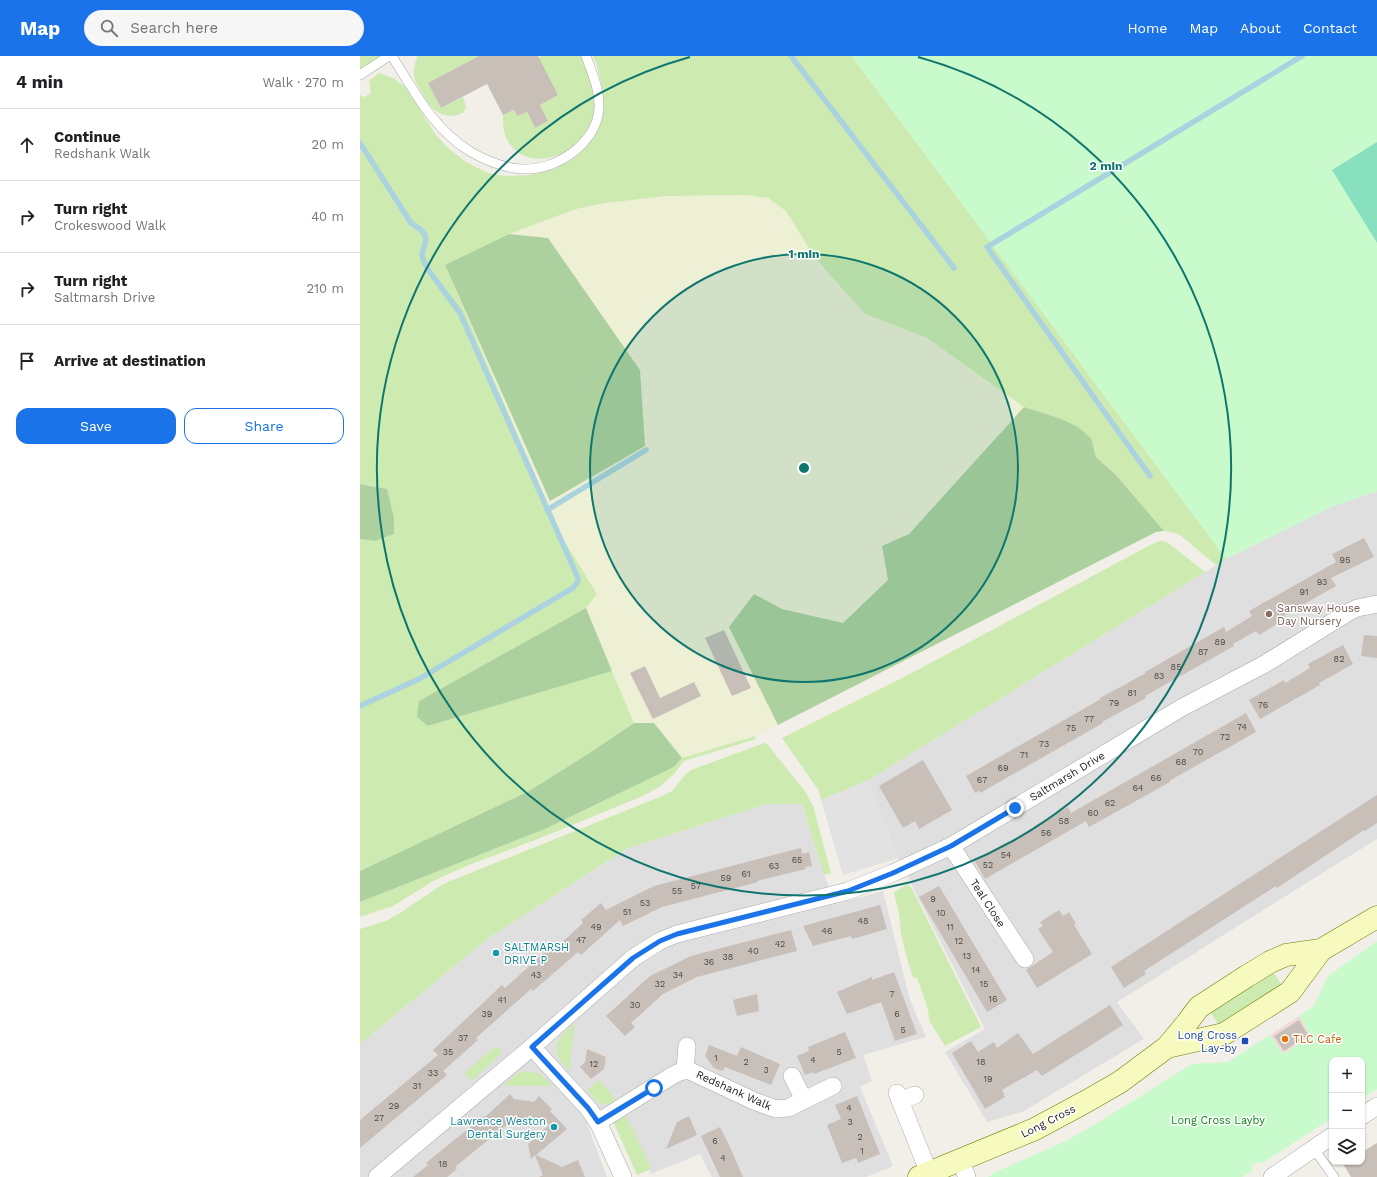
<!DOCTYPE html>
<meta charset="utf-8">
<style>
:root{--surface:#fff;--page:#f6f6f6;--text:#202124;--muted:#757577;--line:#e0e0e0;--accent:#1a73e8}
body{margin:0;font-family:"Work Sans",sans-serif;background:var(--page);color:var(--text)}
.controls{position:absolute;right:12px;bottom:12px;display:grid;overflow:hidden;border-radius:8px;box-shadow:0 1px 3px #0004}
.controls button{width:36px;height:36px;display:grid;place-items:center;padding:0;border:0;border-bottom:1px solid var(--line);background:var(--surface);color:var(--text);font:20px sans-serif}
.stop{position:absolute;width:12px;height:12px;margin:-9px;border:3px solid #1a73e8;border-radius:50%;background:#fff}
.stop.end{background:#1a73e8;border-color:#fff;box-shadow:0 1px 4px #0008}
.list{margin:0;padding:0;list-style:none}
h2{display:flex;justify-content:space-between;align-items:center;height:52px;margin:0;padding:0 16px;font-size:17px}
h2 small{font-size:13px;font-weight:400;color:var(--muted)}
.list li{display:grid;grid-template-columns:26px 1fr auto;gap:12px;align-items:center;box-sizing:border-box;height:72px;padding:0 16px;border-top:1px solid var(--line)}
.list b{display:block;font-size:15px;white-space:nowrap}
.list p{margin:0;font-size:13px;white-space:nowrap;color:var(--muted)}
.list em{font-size:13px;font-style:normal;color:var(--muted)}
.actions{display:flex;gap:8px;padding:12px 16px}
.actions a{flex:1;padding:9px 0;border:1px solid var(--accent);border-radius:12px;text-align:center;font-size:14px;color:var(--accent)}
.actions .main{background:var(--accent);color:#fff}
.icon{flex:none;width:22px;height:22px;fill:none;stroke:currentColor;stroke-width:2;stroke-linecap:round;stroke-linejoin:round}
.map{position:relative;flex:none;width:1017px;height:1121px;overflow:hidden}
header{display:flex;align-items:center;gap:24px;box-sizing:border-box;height:56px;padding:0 20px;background:var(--accent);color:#fff}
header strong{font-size:19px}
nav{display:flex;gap:22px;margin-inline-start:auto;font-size:14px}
.search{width:280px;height:36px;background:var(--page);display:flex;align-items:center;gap:10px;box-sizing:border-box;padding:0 14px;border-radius:22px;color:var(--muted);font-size:15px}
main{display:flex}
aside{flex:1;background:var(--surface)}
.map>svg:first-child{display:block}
</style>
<header>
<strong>Map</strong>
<div class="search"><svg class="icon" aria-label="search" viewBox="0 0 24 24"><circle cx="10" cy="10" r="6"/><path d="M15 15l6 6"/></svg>Search here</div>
<nav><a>Home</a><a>Map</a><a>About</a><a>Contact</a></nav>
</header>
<main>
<aside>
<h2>4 min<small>Walk · 270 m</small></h2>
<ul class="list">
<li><svg class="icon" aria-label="ahead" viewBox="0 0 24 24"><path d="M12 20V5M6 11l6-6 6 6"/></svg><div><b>Continue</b><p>Redshank Walk</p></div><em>20 m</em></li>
<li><svg class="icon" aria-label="right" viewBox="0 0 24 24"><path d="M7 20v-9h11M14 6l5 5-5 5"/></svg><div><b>Turn right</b><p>Crokeswood Walk</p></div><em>40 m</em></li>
<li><svg class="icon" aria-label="right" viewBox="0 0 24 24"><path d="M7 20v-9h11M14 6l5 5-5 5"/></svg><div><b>Turn right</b><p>Saltmarsh Drive</p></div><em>210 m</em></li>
<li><svg class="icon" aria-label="arrive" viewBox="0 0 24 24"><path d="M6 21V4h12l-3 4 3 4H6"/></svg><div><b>Arrive at destination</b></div></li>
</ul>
<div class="actions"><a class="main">Save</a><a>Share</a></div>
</aside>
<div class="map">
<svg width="1017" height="1121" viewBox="0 0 1017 1121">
<rect width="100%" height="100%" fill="#f2efe9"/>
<!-- residential -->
<g fill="#e0dfdf">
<path d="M1017,435V783L757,946L784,983L664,1055L627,1066L585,996L625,973L557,840L539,802L507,725L866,503L971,451Z"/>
<path d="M406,748H442L464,819L476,848L523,835L550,944L566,981L503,999L512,1025L500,1031L533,1110L506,1121H352L340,1098L291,1118L258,1051L227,1068L247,1121H0V988L127,883L266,793Z"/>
</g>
<!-- commercial -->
<path fill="#f2dad9" d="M939,960L952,979L923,998L910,979Z"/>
<!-- farmland -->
<path fill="#eef0d5" d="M386,139L408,142L426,155L455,202L505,258L567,282L664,351L549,478L522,490L528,524L483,567L422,553L395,538L369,571L418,669L403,677L322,702L294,667H274L226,552L236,538L200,478L85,209L149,178L216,153L246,147L306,140Z"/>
<!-- grass -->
<g fill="#cdebb0">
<path d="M0,0H25L0,15Z"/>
<path d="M58,0H119L68,27L81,52L103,41L106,51L103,57C82,66 70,52 61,35C59,31 55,26 54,21C53,15 55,5 58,0Z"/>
<path d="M181,0H221C226,16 237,35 236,53C235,65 231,70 223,80C196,115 140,111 143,59L154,54L157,60L167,56L175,72L188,65L180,49L198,39L178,2Z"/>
<path d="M233,0H492L866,503L856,509L821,480L815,477L804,475L756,419L736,401L731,382L699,362L664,351L567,282L505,258L455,202L426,155L408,142L386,139L306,140L246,147L216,153L149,178L85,209L200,478L237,538L226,552L60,645L68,670L252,615L274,667L231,696L169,735L0,815V483L15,485L14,430L0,428V39L5,41L11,37L9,25L19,17L35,23L46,32L76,79L89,93L106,106L128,117L146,120L170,119L195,113L215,102L234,82L242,64L243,36L237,9Z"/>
<path d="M800,485L807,486L845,516L507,725L461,744L459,735L422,682L548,619L794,487Z"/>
<path d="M395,680L396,683L324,705L314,718L299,731L283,740L178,783L109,809L75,824L33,850L0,861V846L185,773L314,711L322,702Z"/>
<path d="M404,687L407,688L445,735L453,750L471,817L464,819L442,748H406L266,793L127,883L0,988V873L26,865L40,857L83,828L302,740L312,735L325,719L331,714Z"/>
<path d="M548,828L553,835L621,971L585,990L569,964L568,953L557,922L553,921L547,903L541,877L539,858L534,836Z"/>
<path d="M912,914L923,931L860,971L849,954Z"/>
<path d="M215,966L209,1015C189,993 195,985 215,966Z"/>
<path d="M136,990L141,994V998L112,1024L104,1017Z"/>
<path d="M166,1015L180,1018L193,1030H142L160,1016Z"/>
<path d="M239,1024L258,1046C243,1052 236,1046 227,1034Z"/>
<path d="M263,1056L273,1073L291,1113L277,1119L255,1070L253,1064Z"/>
</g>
<!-- forest -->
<g fill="#add19e">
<path d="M149,178L188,182L280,314L285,390L190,445L85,209Z"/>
<path d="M664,351L699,362L718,371L731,382L736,401L756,419L804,475L796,476L418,669L369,571L394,538L422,553L483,567L528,524L522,490L549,478Z"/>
<path d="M0,428L27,433L34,462V478L15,485L0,483Z"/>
<path d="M226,552L252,615L68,670L57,661L59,645Z"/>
<path d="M274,667H294L322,702L314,711L185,773L0,846V815L169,735L231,696Z"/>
</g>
<!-- park -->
<g fill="#c8facc">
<path d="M492,0H1017V86L972,114L1017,187V435L971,451L866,503Z"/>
<path d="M1017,885V1033L1003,1042L1002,1039V1004H972V1062L901,1108L899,1105L891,1110L893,1114L882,1121H628L633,1117L704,1086L736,1068L832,1008L868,1006L910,979L923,998L951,980L939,960L954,950L968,920Z"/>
</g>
<!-- pitch -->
<path fill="#88e0be" d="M1017,86V187L972,114Z"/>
<!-- parking -->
<path fill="#e2e2e2" d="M507,725L539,802L483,819L461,744Z"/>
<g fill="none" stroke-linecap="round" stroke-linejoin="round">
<!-- stream -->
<g stroke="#aad3df" stroke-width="5.5">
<path d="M431,0L594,212"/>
<path d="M0,87L51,167L61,174L65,179L66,184L62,198L63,203L67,212L100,257L218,522V525L213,532L59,623L0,650"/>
<path d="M790,420L627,191L942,0"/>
<path d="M187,454L286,394"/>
</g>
</g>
<!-- building -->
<g fill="#c7bfb8">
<path d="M119,0H178L198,39L180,49L188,65L175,72L167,56L157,60L154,54L143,59L127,28L81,52L68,27Z"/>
<path d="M1004,482L1014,501L971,522L976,530L918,563L920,566L899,579L896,575L873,588L874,590L785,640L786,642L742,666L743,667L620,737L619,735L615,737L606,720L741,643L740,642L786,617L785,616L864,571L866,576L892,560L889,555L976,506L972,498Z"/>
<path d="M364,574L391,632L372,640L345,582Z"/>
<path d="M1004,579L1017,580V602L1001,600Z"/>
<path d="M983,589L993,608L959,627L960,629L900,663L889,644L924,624L925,627L950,612L948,608Z"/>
<path d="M285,610L300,642L334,626L341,640L293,663L270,617Z"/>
<path d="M886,657L896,676L809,725L810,726L729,771L726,765L625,823L614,804L649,785L650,786L674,771V770L708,751L711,757Z"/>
<path d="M563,704L592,754L559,773L555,765L543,772L519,730Z"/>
<path d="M1017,739V767L1005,775L1004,774L917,832L916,830L784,915L786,918L764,932L751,911Z"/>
<path d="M441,792L442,798L449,796L452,810L445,811L446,813L397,825L398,826L302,851L263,870L260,864L221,899L218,896L173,935L171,933L116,982L118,984L83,1015L87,1019L0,1092V1064L78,999L73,994L142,929L145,932L194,888L197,891L223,867L221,864L241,847L246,854L294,830Z"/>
<path d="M579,830L647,944L627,956L559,841Z"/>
<path d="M520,849L527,873L492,883L491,880L453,890L443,870Z"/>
<path d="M699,854L703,860L709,856L716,868L714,869L732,898L677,932L666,914L693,896L678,873L683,870L680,866Z"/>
<path d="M431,874L437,895L337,921L303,938L271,967L275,971L265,980L246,960L290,920L331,900Z"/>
<path d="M534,916L557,978L535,985L521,946L487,958L477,936L512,921V924Z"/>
<path d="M397,938L399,955L377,960L373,944Z"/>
<path d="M750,949L763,969L682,1020L677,1014L642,1034L645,1041L625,1053L592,997L611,985L618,996L634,986L637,992L658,977L673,998Z"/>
<path d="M939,964L948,979L924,995L914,980Z"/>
<path d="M485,976L496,1002L454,1018L453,1016L445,1019L437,1000L449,995L448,991Z"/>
<path d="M349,989L377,1000L381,991L420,1008L411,1029L365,1011L363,1015L354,1012L345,1000Z"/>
<path d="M227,993L246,1001L244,1013L231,1023L220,1011L225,1006Z"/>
<path d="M150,1038L154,1043L174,1046L179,1040L192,1053L190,1055L207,1073L176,1099L202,1111L218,1104L225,1121H179L183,1119L175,1099L171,1103L168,1088L190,1068L154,1063L95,1111L97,1113L87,1121H53L68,1109L66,1107L124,1060L125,1061Z"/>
<path d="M497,1040L520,1098L498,1107L496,1102L482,1107L467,1069L481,1063L475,1049Z"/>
<path d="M329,1060L337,1079L306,1093L317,1066Z"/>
<path d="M360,1071L369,1089L383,1121H360L341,1080Z"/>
<path d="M1017,1087V1121H991L982,1106H1002V1096Z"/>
</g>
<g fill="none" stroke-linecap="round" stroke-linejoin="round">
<!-- lane casing -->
<g stroke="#a9a9a9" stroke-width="10">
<g id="lane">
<path d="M32,0C54,35 74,74 111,96C125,104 145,112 162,113C196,115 236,88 239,53C240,34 232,17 226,0"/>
<path d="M0,19L29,0"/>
<path d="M954,1093L974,1121"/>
</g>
</g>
<!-- street casing -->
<g stroke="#a9a9a9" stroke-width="18">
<g id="street">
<path d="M591,790L665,903"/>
<path d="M172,991L228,1052L238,1066L263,1121"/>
<path d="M325,1014L327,990"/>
<path d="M432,1020L444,1044"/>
<path d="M537,1037L569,1117"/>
<path d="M540,1045L555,1039"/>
<path d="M1002,1060L1017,1050"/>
<path d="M238,1066L310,1021C317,1017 322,1014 330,1015L394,1045L416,1053L428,1052L473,1030"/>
<path d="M600,1103L607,1121"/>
<path d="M17,1121L172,991L273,902L300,885L317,878L488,835L533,817L591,790L821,652L903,609L987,557L997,552L1017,548"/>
<path d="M912,1121L972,1080"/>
</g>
</g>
<!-- secondary casing -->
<g stroke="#707d05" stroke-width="23">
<g id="secondary">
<path d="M807,991L864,978L930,936L961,894"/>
<path d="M559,1121L675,1073L727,1045L760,1026L807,991L827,967L839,951L887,920L910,906L926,899L961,894L1017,861"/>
</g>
</g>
<!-- lane -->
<use href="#lane" stroke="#fff" stroke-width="9"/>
<!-- street -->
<use href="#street" stroke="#fff" stroke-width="17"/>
<!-- secondary -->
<use href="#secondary" stroke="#f7fabf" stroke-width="22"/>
</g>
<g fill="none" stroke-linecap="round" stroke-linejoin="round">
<!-- route -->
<path stroke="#1a73e8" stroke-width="5" d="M294,1032L238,1066L228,1052L172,991L273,902L300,885L317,878L488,835L533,817L591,790L655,752"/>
</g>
<!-- distance rings -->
<circle cx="444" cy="412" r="214" fill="#0f766e" fill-opacity=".12"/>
<g fill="none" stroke="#0f766e" stroke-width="2">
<circle cx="444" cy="412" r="214"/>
<path d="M558 1A427 427 0 1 1 330 1"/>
</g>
<!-- markers -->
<circle fill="#8d6e63" stroke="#fff" stroke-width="1.5" cx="909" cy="558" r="4"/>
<g fill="#0f9aa8" stroke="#fff" stroke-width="1.5">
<circle cx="136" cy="897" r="4"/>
<circle cx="194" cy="1071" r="4"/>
</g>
<circle fill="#e8710a" stroke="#fff" stroke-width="1.5" cx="925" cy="983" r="4"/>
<rect fill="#1a4fb4" stroke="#fff" stroke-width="1.5" x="881" y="981" width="8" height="8" rx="2"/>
<g text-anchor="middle" stroke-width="3" stroke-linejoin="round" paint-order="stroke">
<!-- number labels -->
<g font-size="9" fill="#4b4948">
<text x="985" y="507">95</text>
<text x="962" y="529">93</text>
<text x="944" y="539">91</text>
<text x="860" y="589">89</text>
<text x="843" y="599">87</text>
<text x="979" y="606">82</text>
<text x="816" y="614">85</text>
<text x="799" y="623">83</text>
<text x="772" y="640">81</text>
<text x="754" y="650">79</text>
<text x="903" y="652">76</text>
<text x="729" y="666">77</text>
<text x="882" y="674">74</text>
<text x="711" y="675">75</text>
<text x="865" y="684">72</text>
<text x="684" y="691">73</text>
<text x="838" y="699">70</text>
<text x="664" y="702">71</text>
<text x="821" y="709">68</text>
<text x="643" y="715">69</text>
<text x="796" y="725">66</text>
<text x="622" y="727">67</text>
<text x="778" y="735">64</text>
<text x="750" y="750">62</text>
<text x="733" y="760">60</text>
<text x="704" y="768">58</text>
<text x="686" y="780">56</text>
<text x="646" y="802">54</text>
<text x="437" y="807">65</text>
<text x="628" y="812">52</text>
<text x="414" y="813">63</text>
<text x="386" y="821">61</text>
<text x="366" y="825">59</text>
<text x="336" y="833">57</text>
<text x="317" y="838">55</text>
<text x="573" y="846">9</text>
<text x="285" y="850">53</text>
<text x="267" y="859">51</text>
<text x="581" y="860">10</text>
<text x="503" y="868">48</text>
<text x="236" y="874">49</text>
<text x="590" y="874">11</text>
<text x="467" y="878">46</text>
<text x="221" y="887">47</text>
<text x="599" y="888">12</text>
<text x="420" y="891">42</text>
<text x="393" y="898">40</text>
<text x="607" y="903">13</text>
<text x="368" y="904">38</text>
<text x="349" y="909">36</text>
<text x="616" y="917">14</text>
<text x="176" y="922">43</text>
<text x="318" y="922">34</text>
<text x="300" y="931">32</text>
<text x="624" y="931">15</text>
<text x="532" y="941">7</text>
<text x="633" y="946">16</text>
<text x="142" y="947">41</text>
<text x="275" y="952">30</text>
<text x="127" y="961">39</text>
<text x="537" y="961">6</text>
<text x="543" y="977">5</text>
<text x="103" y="985">37</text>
<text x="88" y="999">35</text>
<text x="479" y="999">5</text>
<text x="356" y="1005">1</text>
<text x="453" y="1007">4</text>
<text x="386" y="1009">2</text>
<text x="621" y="1009">18</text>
<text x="234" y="1011">12</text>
<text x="406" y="1017">3</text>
<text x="73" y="1020">33</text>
<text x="628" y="1026">19</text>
<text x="57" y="1033">31</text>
<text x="34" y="1053">29</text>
<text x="489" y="1055">4</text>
<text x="19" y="1065">27</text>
<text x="490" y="1069">3</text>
<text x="500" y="1084">2</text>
<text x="355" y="1088">6</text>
<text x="502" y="1098">1</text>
<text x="363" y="1105">4</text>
<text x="83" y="1111">18</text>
</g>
<!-- education labels -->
<g font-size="11" fill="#785e54" stroke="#fff" text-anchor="start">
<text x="917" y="556">Sansway House<tspan x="917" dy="13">Day Nursery</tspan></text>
</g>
<!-- street labels -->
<g font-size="11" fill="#222" stroke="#fff">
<text transform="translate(707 720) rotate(-31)" y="4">Saltmarsh Drive</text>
<text transform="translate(628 847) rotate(57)" y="4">Teal Close</text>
<text transform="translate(374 1034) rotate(24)" y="4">Redshank Walk</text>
<text transform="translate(688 1065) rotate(-27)" y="4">Long Cross</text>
</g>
<!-- culture labels -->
<g font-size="11" fill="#0d838f" stroke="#fff" text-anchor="start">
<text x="144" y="895">SALTMARSH<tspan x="144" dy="13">DRIVE P</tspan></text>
<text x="186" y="1069" text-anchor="end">Lawrence Weston<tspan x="186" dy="13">Dental Surgery</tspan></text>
</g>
<!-- transit labels -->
<g font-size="11" fill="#164399" stroke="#fff" text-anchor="end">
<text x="877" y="983">Long Cross<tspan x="877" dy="13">Lay-by</tspan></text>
</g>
<!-- food labels -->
<g font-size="11" fill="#c56008" stroke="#fff" text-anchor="start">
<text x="933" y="987">TLC Cafe</text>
</g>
<!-- park labels -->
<g font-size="11" fill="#0c8416" stroke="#fff">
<text x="858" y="1068">Long Cross Layby</text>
</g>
</g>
<circle cx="444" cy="412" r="6" fill="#0f766e" stroke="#fff" stroke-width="2"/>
<g font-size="12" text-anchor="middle" font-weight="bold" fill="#0f766e" stroke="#fff" stroke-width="3" stroke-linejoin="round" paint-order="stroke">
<text x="746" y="114">2 min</text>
<text x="444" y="202">1 min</text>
</g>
</svg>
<div class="controls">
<button>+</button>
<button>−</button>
<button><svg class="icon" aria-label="layers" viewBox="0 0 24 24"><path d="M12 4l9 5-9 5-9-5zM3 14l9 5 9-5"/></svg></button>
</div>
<div class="stop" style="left:294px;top:1032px"></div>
<div class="stop end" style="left:655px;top:752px"></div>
</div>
</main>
